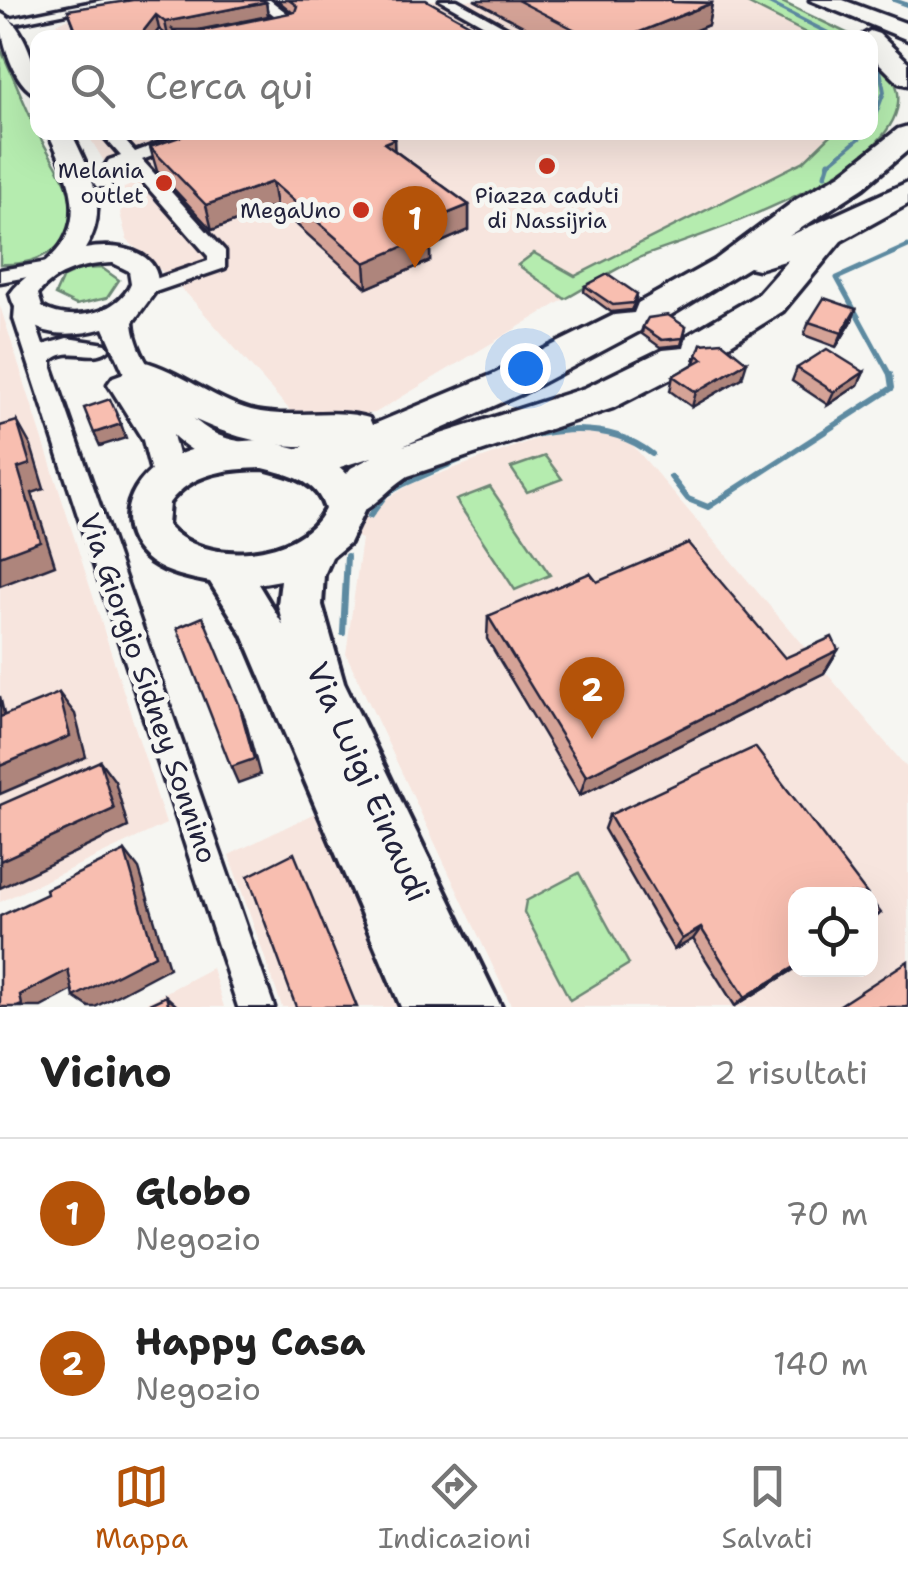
<!DOCTYPE html>
<html lang="it">
<style>
:root{--surface:#fff;--page:#f6f6f6;--text:#222;--muted:#767676;--line:#e0e0e0;--accent:#b45309}
body{margin:0;font-family:"Shantell Sans",sans-serif;background:var(--page);color:var(--text)}
.controls{position:absolute;right:30px;bottom:30px;display:grid;overflow:hidden;border-radius:20px;box-shadow:0 10px 40px #0002}
.controls button{width:90px;height:90px;display:grid;place-items:center;padding:0;border:0;border-bottom:2px solid var(--line);background:var(--surface);color:var(--text);font:50px sans-serif}
.you{position:absolute;left:525px;top:368px;width:35px;height:35px;margin:-25px;border:8px solid #fff;border-radius:50%;background:#1a73e8;box-shadow:0 0 0 15px #1a73e833}
.badge{display:grid;place-items:center;width:65px;height:65px;border-radius:50%;background:var(--accent);color:#fff;font-size:32px;font-weight:700}
.pin{position:absolute;translate:-50% -82px;filter:drop-shadow(0 2px 5px #0008)}
.pin::after{content:'';position:absolute;top:52px;width:35px;height:30px;background:inherit;clip-path:polygon(0 0,100% 0,50% 100%)}
.list{margin:0;padding:0;list-style:none}
h2{display:flex;justify-content:space-between;align-items:center;height:130px;margin:0;padding:0 40px;font-size:42px}
h2 small{font-size:32px;font-weight:400;color:var(--muted)}
.list li{display:grid;grid-template-columns:65px 1fr auto;gap:30px;align-items:center;box-sizing:border-box;height:150px;padding:0 40px;border-top:2px solid var(--line)}
.list b{display:block;font-size:38px;white-space:nowrap}
.list p{margin:0;font-size:32px;white-space:nowrap;color:var(--muted)}
.list em{font-size:32px;font-style:normal;color:var(--muted)}
.icon{flex:none;width:55px;height:55px;fill:none;stroke:currentColor;stroke-width:2;stroke-linecap:round;stroke-linejoin:round}
.map{position:relative;flex:none;width:908px;height:1007px;overflow:hidden}
.search{position:absolute;background:var(--surface);box-shadow:0 10px 40px #0002;left:30px;right:30px;top:30px;height:110px;display:flex;align-items:center;gap:25px;box-sizing:border-box;padding:0 35px;border-radius:20px;color:var(--muted);font-size:38px}
.sheet{height:430px;background:var(--surface)}
nav{display:flex;justify-content:space-around;align-items:center;box-sizing:border-box;height:140px;border-top:2px solid var(--line);background:var(--surface);font-size:28px;color:var(--muted)}
nav a{display:grid;justify-items:center;gap:5px}
nav .on{color:var(--accent)}
.map>svg:first-child{display:block}
</style>
<div class="map">
<svg width="908" height="1007" viewBox="0 0 908 1007">
<rect width="100%" height="100%" fill="#f6f6f2"/>
<filter id="ink" filterUnits="userSpaceOnUse"><feTurbulence type="fractalNoise" baseFrequency=".01" numOctaves="2"/><feDisplacementMap in="SourceGraphic" scale="20" xChannelSelector="R" yChannelSelector="G"/><feConvolveMatrix kernelMatrix="1 2 1 2 8 2 1 2 1" color-interpolation-filters="sRGB"/></filter>
<g filter="url(#ink)">
<!-- built -->
<g fill="#f7e5de" fill-rule="evenodd">
<path d="M156,0H741L814,37L38,38L41,31L67,19Z"/>
<path d="M87,133H833L804,161L575,276L518,265L565,299L375,413L309,420L294,415L188,295L127,240L120,213L124,204L122,189L131,185L121,172L105,163Z"/>
<path d="M0,306L166,824L0,902Z"/>
<path d="M571,431H608L630,442L908,769V1007H512L346,654L362,539L349,534L381,502L411,484L538,438ZM796,894H870V969H796Z"/>
<path d="M327,807L415,1007H282L229,855Z"/>
<path d="M212,968L224,1007H138Z"/>
</g>
<!-- green -->
<g fill="#b5ecaf" stroke="#6c8775" stroke-width="2.5">
<path d="M741,0H778L855,37H814Z"/>
<path d="M0,48C13,75 25,106 38,133C55,169 101,218 52,251C35,262 19,265 0,264Z"/>
<path d="M871,48C882,61 895,75 898,93C908,170 701,235 646,255C618,266 591,285 565,299L518,265L534,253L575,276L804,161L833,133L870,132Z"/>
<path d="M102,268L119,280L107,298L76,305L55,295L63,277L81,269Z"/>
<path d="M545,456L562,479L527,492L511,468Z"/>
<path d="M490,487L550,575L515,590L456,500Z"/>
<path d="M579,873L629,964L570,1000L524,912L526,901Z"/>
</g>
<g fill="none" stroke-linecap="round" stroke-linejoin="round">
<!-- stream-far2 -->
<g stroke="#5d8aa1" stroke-width="4">
<path d="M763,0L838,38"/>
<path d="M894,0L908,5"/>
<path d="M870,63L880,70L884,92L870,129"/>
<path d="M827,165L867,132"/>
</g>
<!-- stream-far1 -->
<g stroke="#5d8aa1" stroke-width="5">
<path d="M825,175L829,162"/>
<path d="M891,377L837,278L908,246"/>
</g>
<!-- stream -->
<g stroke="#5d8aa1" stroke-width="6">
<path d="M671,477L688,499L708,507L892,388L890,374"/>
<path d="M370,516L386,494L404,484C477,453 580,398 652,454"/>
<path d="M343,633L347,556"/>
</g>
<!-- minor casing -->
<g stroke="#22223b" stroke-width="7">
<g id="minor">
<path d="M103,0H133L16,23L9,19Z"/>
<path d="M255,0H270L296,20L284,23Z"/>
<path d="M440,0H457L525,38H507Z"/>
<path d="M100,132H117L135,152L189,132H214L142,160L225,251V268L149,294H135V286L208,261V256L128,165L121,167L109,187H97L94,183L109,160L121,156Z"/>
<path d="M48,262L55,264V272L0,282V270Z"/>
<path d="M25,301L35,307L34,319L43,345L67,338L106,344L109,349C94,363 70,345 52,360V368L274,1007H238L14,319L15,307Z"/>
</g>
</g>
<!-- secondary casing -->
<g stroke="#22223b" stroke-width="7">
<g id="secondary">
<path d="M0,13C25,24 38,71 38,95C13,86 0,37 0,13Z"/>
<path d="M48,132H71C90,172 111,208 85,249C115,243 161,249 158,288L133,322C135,362 182,416 216,434C231,442 249,439 258,454L253,463C226,471 192,454 173,435L184,478L179,487L167,491L155,487L143,440L108,384L113,377L124,373L104,328C66,339 21,337 10,294C22,277 37,271 51,257C91,219 67,174 48,132ZM113,263L129,271L131,283C119,314 69,324 42,307L38,294C56,271 85,264 113,263Z"/>
</g>
</g>
<!-- primary casing -->
<g stroke="#22223b" stroke-width="8">
<path id="primary" d="M263,440C313,453 349,454 365,509L349,543L332,557L324,575L322,605L344,683L501,1007H401L243,635L210,582C190,578 168,574 151,562C111,533 125,483 165,461C194,445 230,441 263,440ZM263,468C290,475 317,480 325,509C300,560 202,567 167,525L169,503C192,472 227,469 263,468ZM281,580L278,605L283,625L258,584Z"/>
</g>
<!-- motorway casing -->
<g stroke="#22223b" stroke-width="7">
<g id="motorway">
<path d="M810,0H843L908,24V40Z"/>
<path d="M870,31L879,34L908,62V85L899,83L870,54V38H858Z"/>
<path d="M908,126V150L863,188L789,236L908,182V204L841,241L783,311L715,354L694,356L691,368L613,408L408,476C381,493 362,526 329,515L323,503L351,468L372,457L302,479L287,474L280,463L287,452L304,446C239,446 182,416 128,383L122,374L128,365L142,361C180,371 212,399 251,410C290,420 332,407 369,418L372,425L494,374L614,315L634,313L638,303L715,260L797,199L841,174L898,129ZM788,260L757,295L687,336L684,348L663,350L585,388L403,446L523,393L640,331L644,321L664,319L749,267L758,269Z"/>
</g>
</g>
<!-- minor -->
<use href="#minor" fill="#f6f6f2" fill-rule="evenodd"/>
<!-- secondary -->
<use href="#secondary" fill="#f6f6f2" fill-rule="evenodd"/>
<!-- primary -->
<use href="#primary" fill="#f6f6f2" fill-rule="evenodd"/>
<!-- motorway -->
<use href="#motorway" fill="#f6f6f2" fill-rule="evenodd"/>
</g>
<!-- wall -->
<g fill="#d5a397" stroke="#22223b" stroke-width="2.5">
<path d="M277,0H407L484,38H175L174,34L168,36L159,29L152,38H78L68,10L266,2L268,16L197,30H205L293,13Z"/>
<path d="M474,0H671L672,2L712,3L708,25L677,38H546Z"/>
<path d="M394,139V150L469,205V230L430,247V261L367,288L276,206L212,230L157,171L150,147Z"/>
<path d="M585,286L637,294L636,300L631,310L611,312L584,292Z"/>
<path d="M856,309L851,323L836,347L804,335L809,322Z"/>
<path d="M643,327H686L681,345L660,347L642,334Z"/>
<path d="M701,344L742,378L692,407L670,391L673,376L695,363Z"/>
<path d="M797,368L864,372L858,385L828,405L792,381Z"/>
<path d="M597,582L785,658L838,650L824,673L580,795L487,639L488,616Z"/>
<path d="M609,815L796,968L735,1006L693,939L674,950L604,829Z"/>
</g>
<!-- shaded-wall -->
<g fill="#ae857b" stroke="#22223b" stroke-width="2.5">
<path d="M266,2L268,16L178,34L173,30L174,34L168,36L165,22Z"/>
<path d="M712,3L708,25L677,38H625Z"/>
<path d="M156,15L159,29L152,38H138Z"/>
<path d="M484,32V38H467Z"/>
<path d="M394,139L395,164L384,143Z"/>
<path d="M272,182L276,206L212,230L206,205Z"/>
<path d="M469,205V230L430,247V261L367,288L365,263L417,226Z"/>
<path d="M856,309L851,323L836,347L842,333Z"/>
<path d="M747,362L742,378L692,407L696,392Z"/>
<path d="M864,372L858,385L828,405L834,392Z"/>
<path d="M17,421L31,446L44,489L32,493L55,565L0,586V556Z"/>
<path d="M121,424L126,438L100,446L94,433Z"/>
<path d="M838,650L824,673L580,795L586,776Z"/>
<path d="M59,693L75,714L86,757L0,794V766Z"/>
<path d="M0,696L10,741L0,730Z"/>
<path d="M239,704L245,720L260,775L238,783L231,767Z"/>
<path d="M100,761L115,781L128,827L0,888V861Z"/>
<path d="M125,851L139,869L169,968L95,1007H89L74,997Z"/>
<path d="M701,928L693,939L674,950L682,939Z"/>
<path d="M796,966V968L735,1006L745,997Z"/>
<path d="M68,970L86,983L41,1007H17L20,995Z"/>
<path d="M166,996L176,1005L177,1007H169Z"/>
</g>
<!-- building -->
<g fill="#f8beb0" stroke="#22223b" stroke-width="2.5">
<path d="M133,0H263L266,2L165,22L156,15L138,38H79L68,10Z"/>
<path d="M289,0H426L484,32L467,38H183L173,30H205L295,12L297,6Z"/>
<path d="M517,0H671L672,2L712,3L625,38H591Z"/>
<path d="M194,132H384L394,139L384,143L469,205L417,226L429,236L365,263L272,182L206,205L150,147Z"/>
<path d="M608,274L637,294L633,303L613,305L585,286Z"/>
<path d="M824,298L856,309L842,333L809,322Z"/>
<path d="M668,315L686,327L683,338L662,340L643,327L648,318Z"/>
<path d="M722,342L747,362L696,392L673,376L703,359L697,355L701,344Z"/>
<path d="M827,349L864,372L834,392L797,368Z"/>
<path d="M110,399L121,424L94,433L84,408Z"/>
<path d="M17,421L30,464L18,468L40,541L0,556V426Z"/>
<path d="M688,543L785,658L832,637L838,650L586,776L488,616L590,573L597,582Z"/>
<path d="M203,617L239,704L254,759L231,767L177,628Z"/>
<path d="M59,693L70,736L0,766V717Z"/>
<path d="M755,747L867,894H796V966L745,997L701,928L682,939L609,815Z"/>
<path d="M100,761L114,809L0,861V805Z"/>
<path d="M125,851L155,955L74,997L68,970L20,995L22,1005L17,1007H0V916L47,894L46,889Z"/>
<path d="M294,853L357,1007H296L248,876Z"/>
<path d="M870,899L881,913L870,919Z"/>
<path d="M908,961V1007H837Z"/>
<path d="M166,996L169,1007H143Z"/>
</g>
</g>
<!-- markers -->
<g fill="#c8321e" stroke="#f6f6f2" stroke-width="4">
<circle cx="547" cy="166" r="10"/>
<circle cx="164" cy="183" r="10"/>
<circle cx="361" cy="210" r="10"/>
</g>
<g text-anchor="middle" stroke-width="10" stroke-linejoin="round" paint-order="stroke">
<!-- far-poi labels -->
<g font-size="22" fill="#22223b" stroke="#f6f6f2" text-anchor="end">
<text x="144" y="178">Melania<tspan x="144" dy="25">outlet</tspan></text>
<text x="547" y="203" text-anchor="middle">Piazza caduti<tspan x="547" dy="25">di Nassijria</tspan></text>
<text x="341" y="218">MegaUno</text>
</g>
<!-- street labels -->
<g font-size="28" fill="#22223b" stroke="#f6f6f2">
<text transform="translate(149 688) rotate(71)" y="10">Via Giorgio Sidney Sonnino</text>
</g>
<!-- near-street labels -->
<g font-size="32" fill="#22223b" stroke="#f6f6f2">
<text transform="translate(368 782) rotate(66)" y="11">Via Luigi Einaudi</text>
</g>
</g>
</svg>
<div class="controls">
<button><svg class="icon" aria-label="locate" viewBox="0 0 24 24"><circle cx="12" cy="12" r="6"/><path d="M12 2v4M12 18v4M2 12h4M18 12h4"/></svg></button>
</div>
<div class="you"></div>
<div class="pin badge" style="left:415px;top:268px">1</div>
<div class="pin badge" style="left:592px;top:739px">2</div>
<div class="search"><svg class="icon" aria-label="search" viewBox="0 0 24 24"><circle cx="10" cy="10" r="6"/><path d="M15 15l6 6"/></svg>Cerca qui</div>
</div>
<section class="sheet">
<h2>Vicino<small>2 risultati</small></h2>
<ul class="list">
<li><span class="badge">1</span><div><b>Globo</b><p>Negozio</p></div><em>70 m</em></li>
<li><span class="badge">2</span><div><b>Happy Casa</b><p>Negozio</p></div><em>140 m</em></li>
</ul>
</section>
<nav>
<a class="on"><svg class="icon" aria-label="map" viewBox="0 0 24 24"><path d="M3 6l6-2 6 2 6-2v14l-6 2-6-2-6 2zM9 4v14M15 6v14"/></svg>Mappa</a>
<a><svg class="icon" aria-label="directions" viewBox="0 0 24 24"><path d="M12 3l9 9-9 9-9-9zM9 14v-3h6M13 9l2 2-2 2"/></svg>Indicazioni</a>
<a><svg class="icon" aria-label="saved" viewBox="0 0 24 24"><path d="M7 4h10v16l-5-4-5 4z"/></svg>Salvati</a>
</nav>
